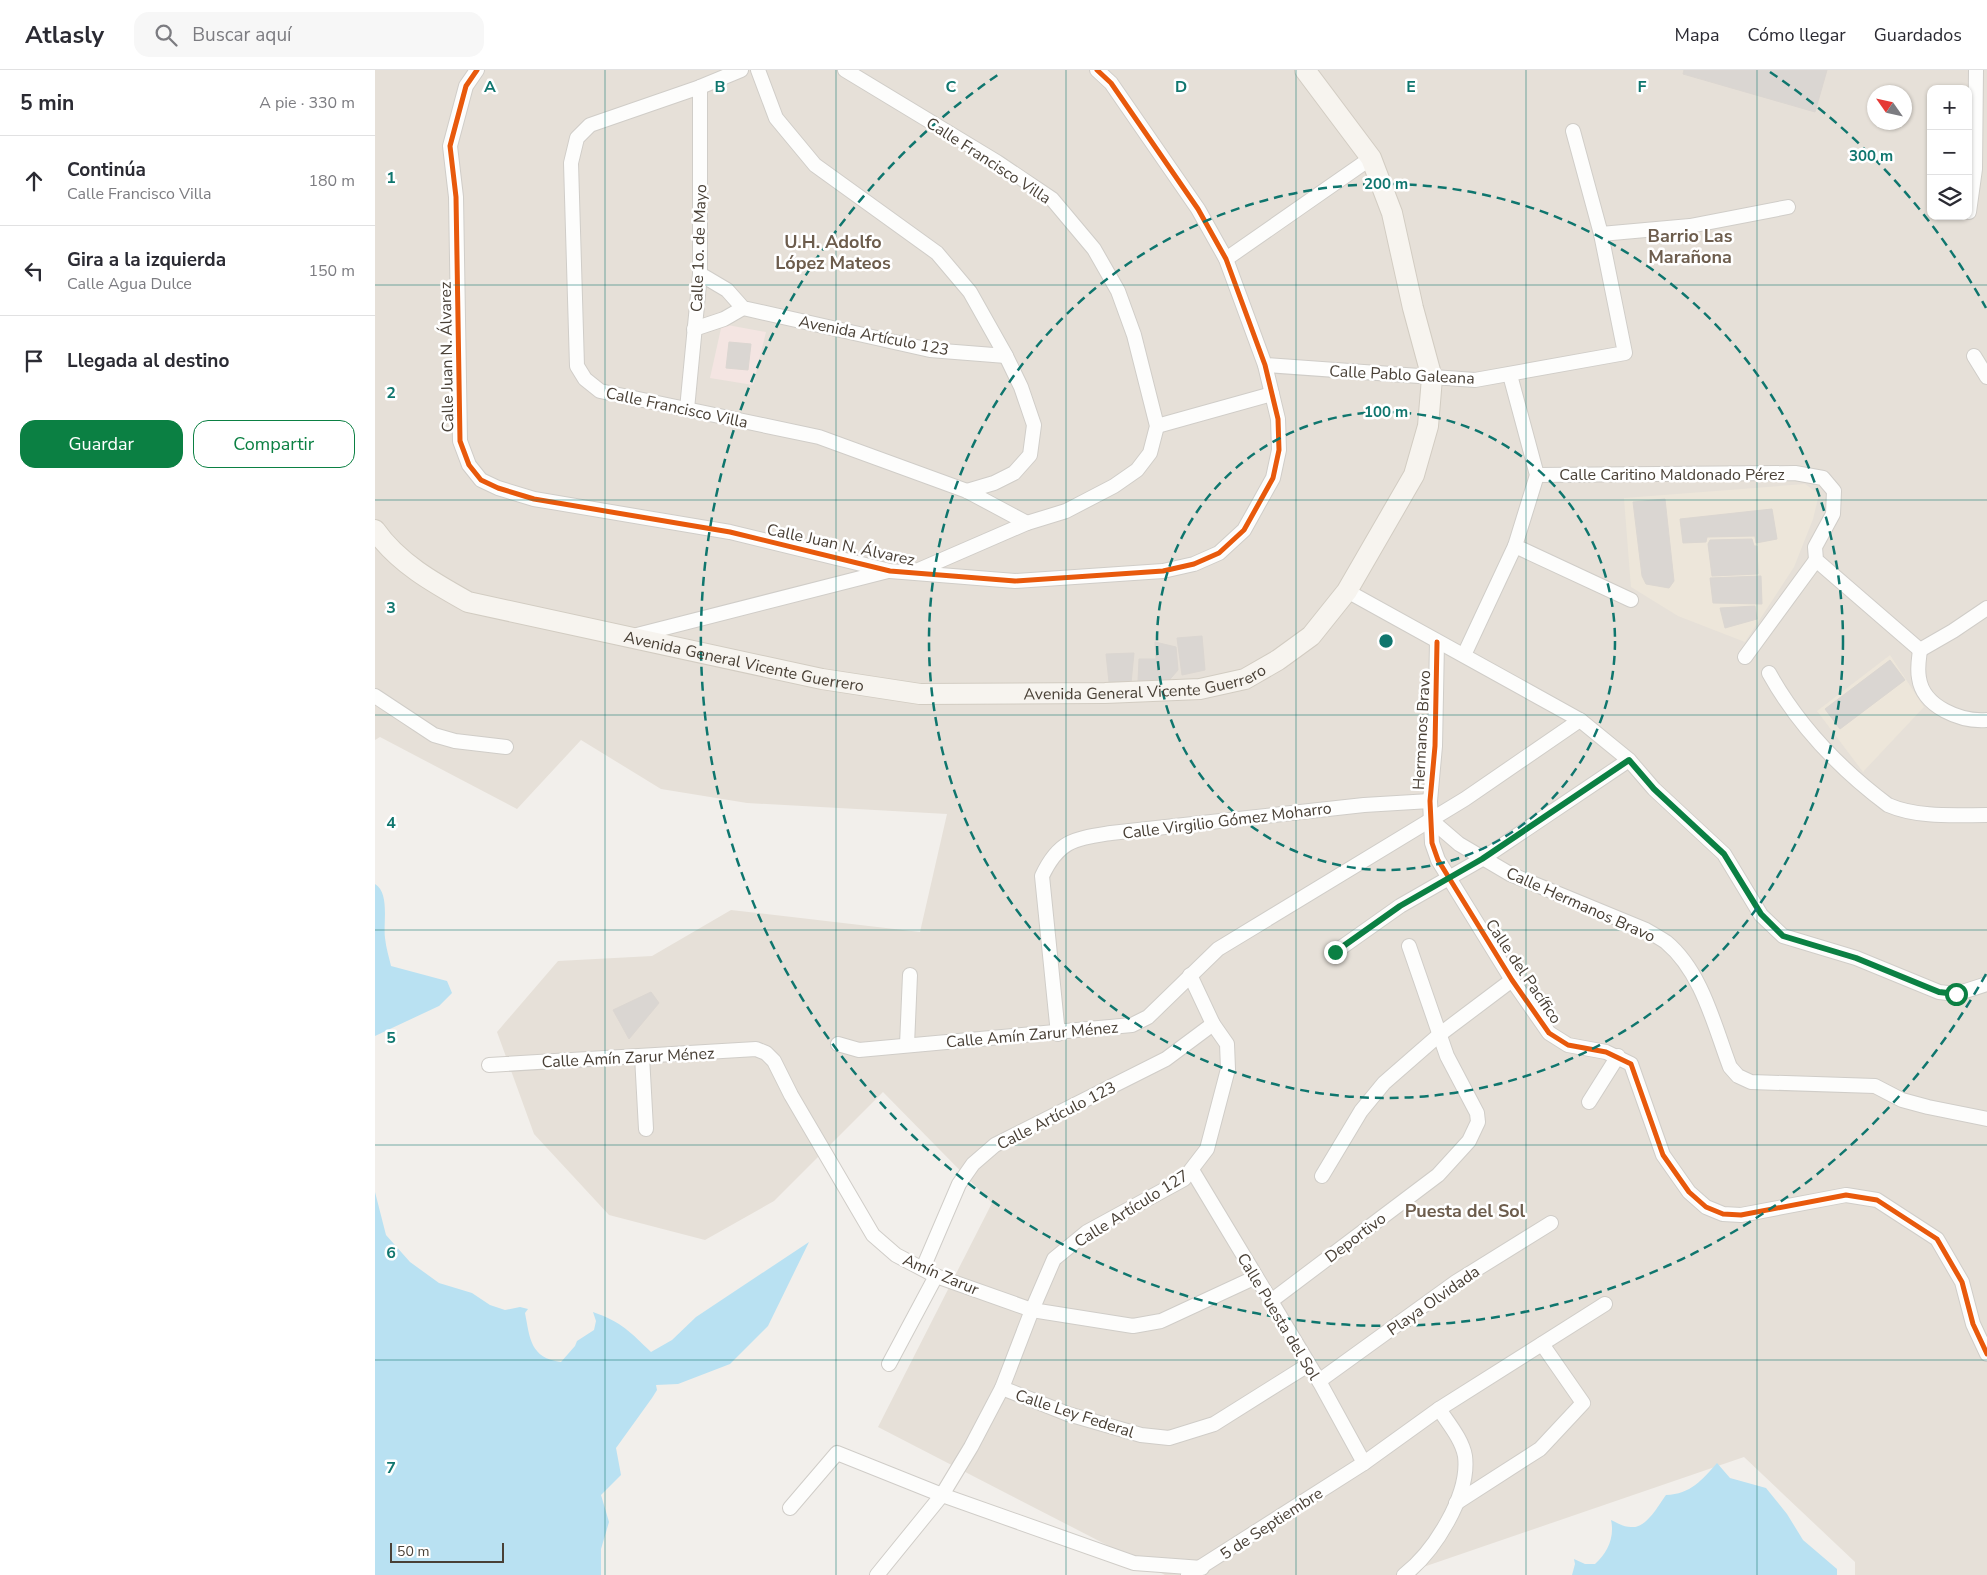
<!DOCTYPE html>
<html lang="es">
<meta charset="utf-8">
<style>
:root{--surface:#fff;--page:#f7f7f7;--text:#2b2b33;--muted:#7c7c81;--line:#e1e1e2;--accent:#0b8043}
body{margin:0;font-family:"Nunito Sans",sans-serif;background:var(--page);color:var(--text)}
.controls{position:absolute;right:15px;top:15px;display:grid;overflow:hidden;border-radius:10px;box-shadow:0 1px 4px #0004}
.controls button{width:45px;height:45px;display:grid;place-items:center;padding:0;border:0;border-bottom:1px solid var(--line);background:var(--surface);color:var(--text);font:25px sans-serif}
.compass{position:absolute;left:1492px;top:15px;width:45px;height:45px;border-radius:50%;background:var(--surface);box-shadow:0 1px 4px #0004;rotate:304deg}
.scale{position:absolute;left:15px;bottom:12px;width:114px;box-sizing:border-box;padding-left:5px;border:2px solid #494036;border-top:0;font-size:14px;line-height:18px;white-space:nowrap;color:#494036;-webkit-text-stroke:4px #fff;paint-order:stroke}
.stop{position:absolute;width:15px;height:15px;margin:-11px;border:4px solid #0b8043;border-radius:50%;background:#fff}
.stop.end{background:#0b8043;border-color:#fff;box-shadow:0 1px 5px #0008}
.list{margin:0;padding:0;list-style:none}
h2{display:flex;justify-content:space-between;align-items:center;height:65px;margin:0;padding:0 20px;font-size:21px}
h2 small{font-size:16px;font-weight:400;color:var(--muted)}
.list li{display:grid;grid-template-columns:32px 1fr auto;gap:15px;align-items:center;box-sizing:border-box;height:90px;padding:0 20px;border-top:1px solid var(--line)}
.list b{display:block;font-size:19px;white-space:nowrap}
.list p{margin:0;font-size:16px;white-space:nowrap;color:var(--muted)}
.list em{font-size:16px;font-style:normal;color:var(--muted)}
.actions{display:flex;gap:10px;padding:15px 20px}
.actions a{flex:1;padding:11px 0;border:1px solid var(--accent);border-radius:15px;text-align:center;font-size:18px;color:var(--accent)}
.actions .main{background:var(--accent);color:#fff}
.icon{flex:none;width:28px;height:28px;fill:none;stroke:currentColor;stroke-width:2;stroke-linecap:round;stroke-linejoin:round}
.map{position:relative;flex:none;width:1612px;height:1505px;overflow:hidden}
header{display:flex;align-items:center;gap:30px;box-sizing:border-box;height:70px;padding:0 25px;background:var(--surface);border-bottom:1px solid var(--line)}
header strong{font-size:24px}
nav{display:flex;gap:28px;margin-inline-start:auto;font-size:18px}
.search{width:350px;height:45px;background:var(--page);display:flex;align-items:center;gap:12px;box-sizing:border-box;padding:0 18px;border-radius:15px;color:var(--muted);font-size:19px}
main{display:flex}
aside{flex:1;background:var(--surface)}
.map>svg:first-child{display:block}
</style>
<header>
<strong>Atlasly</strong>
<div class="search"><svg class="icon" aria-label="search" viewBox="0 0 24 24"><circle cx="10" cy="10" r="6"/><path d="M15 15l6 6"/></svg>Buscar aquí</div>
<nav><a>Mapa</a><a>Cómo llegar</a><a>Guardados</a></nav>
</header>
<main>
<aside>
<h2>5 min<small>A pie · 330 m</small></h2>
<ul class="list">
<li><svg class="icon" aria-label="ahead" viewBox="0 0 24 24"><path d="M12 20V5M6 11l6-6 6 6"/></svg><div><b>Continúa</b><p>Calle Francisco Villa</p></div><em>180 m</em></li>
<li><svg class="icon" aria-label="left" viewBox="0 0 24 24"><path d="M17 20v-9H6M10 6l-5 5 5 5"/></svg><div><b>Gira a la izquierda</b><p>Calle Agua Dulce</p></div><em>150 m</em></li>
<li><svg class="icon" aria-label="arrive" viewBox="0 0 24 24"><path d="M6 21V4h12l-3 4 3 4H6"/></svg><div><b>Llegada al destino</b></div></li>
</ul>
<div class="actions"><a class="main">Guardar</a><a>Compartir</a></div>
</aside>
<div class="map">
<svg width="1612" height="1505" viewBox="0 0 1612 1505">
<rect width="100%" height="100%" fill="#f2efeb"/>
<!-- residential -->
<path fill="#e6e0d8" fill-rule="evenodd" d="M0,0H1612V1505H1480V1492L1369,1387L1025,1505H790L503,1357L617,1133L508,1022L399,1131L330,1170L234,1145L159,1064L122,962L183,891L277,886L356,840L545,862L572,744L372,733L286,719L206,670L142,739L5,667L0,670ZM1556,19H1593V146H1556ZM1500,22H1530V52H1500Z"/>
<!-- education -->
<g fill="#ede6da">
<path d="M1430,414L1444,424L1438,449L1419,497L1370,572L1303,546L1256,517L1249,428Z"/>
<path d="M1515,585L1549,637L1488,702L1442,641Z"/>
</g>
<!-- medical -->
<path fill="#f4e5e2" d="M347,254L391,262L378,315L335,308Z"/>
<!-- water -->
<g fill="#b9e1f2">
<path d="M0,814C15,823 8,853 10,868C11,878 14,887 16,896L72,911L77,923L64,936L0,966Z"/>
<path d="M0,1122L11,1165L35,1192L64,1213L97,1223L115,1235L130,1240L145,1237L153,1239L150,1243C155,1268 155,1288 186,1292L200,1276L202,1271L219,1260L221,1251L218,1242C247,1252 255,1262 276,1282L297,1270L321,1247L434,1172L393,1256L355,1294L303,1314L281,1315L282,1320L277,1328L241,1378L246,1405L226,1425L234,1452L226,1479V1505H0Z"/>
<path d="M1342,1393L1355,1408L1391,1418L1412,1444L1428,1470L1462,1499V1505H1197L1200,1494L1199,1489L1210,1494H1220C1232,1483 1240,1468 1236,1450C1242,1453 1249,1457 1256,1457C1271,1459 1283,1436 1291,1425C1316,1424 1327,1410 1342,1393Z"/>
</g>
<!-- building -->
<g fill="#dad6d2" stroke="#dbd6d1">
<path d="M1309,0H1452L1440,42L1308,4Z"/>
<path d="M354,272L376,274L373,300L351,298Z"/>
<path d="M1290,429L1299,511L1294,518L1271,514L1267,506L1258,432Z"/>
<path d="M1397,439L1402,469L1381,473L1380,466L1332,467L1331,472L1308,473L1305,449Z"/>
<path d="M1377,469L1379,476H1382L1383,504L1337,506L1333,474L1335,470Z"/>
<path d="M1386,506L1387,534L1338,533L1335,508Z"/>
<path d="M1380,536L1382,549L1350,558L1345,538Z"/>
<path d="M827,566L830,600L807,605L802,568Z"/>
<path d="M780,572L801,577L803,600L790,615L763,612L764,589H781Z"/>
<path d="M759,583L756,613L734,612L731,584Z"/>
<path d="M1515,590L1530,610L1465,659L1450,639Z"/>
<path d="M276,922L284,933L254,969L238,940Z"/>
</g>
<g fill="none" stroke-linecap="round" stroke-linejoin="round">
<!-- street casing -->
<g stroke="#d0cdc8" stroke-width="16">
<g id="street">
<path d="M102,0L91,16L75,76L81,127L85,371L94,395L106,410L123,418L159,429L355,462L515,501L640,511L788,501L819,494L844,483L869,460L898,408L904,380L903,349L897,324L890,295L851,189L823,139L736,13L722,0"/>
<path d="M366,0L325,17L215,55L202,68L196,93L202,296L210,309L225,321L444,367L592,421L652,453"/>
<path d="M383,0L401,48L440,95L562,183L595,222L631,286L646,317L659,355L655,385L639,403L619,413L592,421"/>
<path d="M470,0L622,92L677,129L719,179L743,221L759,265L782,356L775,383L762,400L739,416L691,441L652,453L539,502"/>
<path d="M1594,142L1600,99L1601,0"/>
<path d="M1226,164L1315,156L1413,137"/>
<path d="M851,189L996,88"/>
<path d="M325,204L352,220L368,238L555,280L631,286"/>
<path d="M319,259L349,249L368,238"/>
<path d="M1599,286L1612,307"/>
<path d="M890,295L1100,310L1250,283L1226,164L1198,61"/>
<path d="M312,339L325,204V17"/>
<path d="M782,356L897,324"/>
<path d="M1162,405L1420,403L1448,408L1459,421L1458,444L1440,477L1441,490L1545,580"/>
<path d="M1140,476L1256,530"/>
<path d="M972,521L1205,650L1254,690L1279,719L1349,784L1386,845L1408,866L1481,888L1564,922L1581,924L1612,914"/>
<path d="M258,566L513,501"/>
<path d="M1062,572L1060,676L1055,731L1057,773L1063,790L1137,910L1174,963L1193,975L1231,982L1256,994L1288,1085L1314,1122L1331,1137L1348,1144L1366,1145L1471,1125L1502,1130L1562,1169L1587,1212L1598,1254L1612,1284"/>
<path d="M1545,580C1544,589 1542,598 1544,608C1548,637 1586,652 1612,650"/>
<path d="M1545,580L1578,561L1612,538"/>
<path d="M1089,585L1140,476L1162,405L1135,305"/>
<path d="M1370,587L1441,490"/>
<path d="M1394,603C1423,655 1465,699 1513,735C1543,748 1580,745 1612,745"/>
<path d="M0,626L59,665L80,671L131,677"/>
<path d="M1056,750L1084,774L1135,804L1271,860C1278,864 1285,868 1291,872C1327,902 1339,955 1355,997L1363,1006L1376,1012L1500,1016L1527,1030L1553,1037L1612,1049"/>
<path d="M960,882L1025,836L1107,789L1254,690"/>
<path d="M683,964L667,806C684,770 699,769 736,763L989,735L1055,731"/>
<path d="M463,974L484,980L757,955L773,947L843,879L1090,729L1205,650"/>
<path d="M532,975L535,905"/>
<path d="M267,986L271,1059"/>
<path d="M114,995L381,979L391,983L399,991L416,1025L498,1165L521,1185L561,1206L657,1240L758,1256L786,1251L881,1207"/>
<path d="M1214,1032L1243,986"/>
<path d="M817,1100L944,1311L989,1393"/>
<path d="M947,1106L986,1041L1009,1013L1064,965L1137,910"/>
<path d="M548,1198L584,1114L598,1094L620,1075L791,989L838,954"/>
<path d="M896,1231L1063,1105L1094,1071L1103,1052L1102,1043L1072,986L1034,876"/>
<path d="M514,1294L561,1206"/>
<path d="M944,1311L1081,1212L1176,1153"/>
<path d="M627,1318L693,1344L766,1365L794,1368L839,1354L933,1295"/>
<path d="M1081,1433L1165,1379L1208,1333L1167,1274"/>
<path d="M415,1438L462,1383L567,1425L759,1493L827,1498"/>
<path d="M502,1505L567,1425L596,1377L627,1318L657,1240L679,1189L712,1162L809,1109L832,1079L853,999L852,974L838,954L815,905"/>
<path d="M813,1505L989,1393L1064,1339L1230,1234"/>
<path d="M1029,1505C1059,1482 1095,1425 1090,1386C1087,1369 1073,1353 1064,1339"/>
</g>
</g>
<!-- secondary casing -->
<g stroke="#d2ccc2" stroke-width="22">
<g id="secondary">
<path id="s1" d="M0,460C23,493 59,513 93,532L447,609L545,624L730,623L825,619L870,609L903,590L936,566L972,521L1039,405L1053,356L1057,308L1038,238L1017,143L996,88L930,0"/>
</g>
</g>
<!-- street -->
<use href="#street" stroke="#fdfdfc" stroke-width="14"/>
<!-- secondary -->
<use href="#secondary" stroke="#f7f4ef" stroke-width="20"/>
<!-- cycleway casing -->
<g stroke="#fff" stroke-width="8">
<g id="cycleway">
<path d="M102,0L91,16L75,76L81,127L85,371L94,395L106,410L123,418L159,429L355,462L515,501L640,511L788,501L819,494L844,483L869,460L898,408L904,380L903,349L897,324L890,295L851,189L823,139L736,13L722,0"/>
<path d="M1062,572L1060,676L1055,731L1057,773L1063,790L1137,910L1174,963L1193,975L1231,982L1256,994L1288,1085L1314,1122L1331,1137L1348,1144L1366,1145L1471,1125L1502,1130L1562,1169L1587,1212L1598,1254L1612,1284"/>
</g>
</g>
<!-- cycleway -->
<use href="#cycleway" stroke="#e8590c" stroke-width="5"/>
</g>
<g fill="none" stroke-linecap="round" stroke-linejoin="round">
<!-- route -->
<path stroke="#0b8043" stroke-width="6" d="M960,882L1025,836L1107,789L1254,690L1279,719L1349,784L1386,844L1408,866L1481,888L1564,922L1581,924"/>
</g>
<!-- grid -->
<path fill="none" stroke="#0f766e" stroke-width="1" stroke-opacity="0.55" d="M230,0V1505M461,0V1505M691,0V1505M921,0V1505M1151,0V1505M1382,0V1505M0,215H1612M0,430H1612M0,645H1612M0,860H1612M0,1075H1612M0,1290H1612"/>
<!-- distance rings -->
<g fill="none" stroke="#0f766e" stroke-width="2.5" stroke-dasharray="9 6">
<circle cx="1011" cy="571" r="229"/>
<circle cx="1011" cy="571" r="457"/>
<path d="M1611 904A686 686 0 1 1 627 2M1395 2A686 686 0 0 1 1611 238"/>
</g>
<g text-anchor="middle" stroke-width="5" stroke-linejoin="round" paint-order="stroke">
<!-- street labels -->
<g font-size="16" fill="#494036" stroke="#fff">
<text transform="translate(614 90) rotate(33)" y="6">Calle Francisco Villa</text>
<text transform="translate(323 178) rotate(-88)" y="6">Calle 1o. de Mayo</text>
<text transform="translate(499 265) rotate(11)" y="6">Avenida Artículo 123</text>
<text transform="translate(71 287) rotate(-91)" y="6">Calle Juan N. Álvarez</text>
<text transform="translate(1027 304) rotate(3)" y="6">Calle Pablo Galeana</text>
<text transform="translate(302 337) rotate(12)" y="6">Calle Francisco Villa</text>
<text x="1297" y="410">Calle Caritino Maldonado Pérez</text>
<text transform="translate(466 474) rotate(12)" y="6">Calle Juan N. Álvarez</text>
<text dy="6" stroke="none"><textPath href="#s1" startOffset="401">Avenida General Vicente Guerrero</textPath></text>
<text dy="6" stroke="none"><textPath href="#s1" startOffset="806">Avenida General Vicente Guerrero</textPath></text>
<text transform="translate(1046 660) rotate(-87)" y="6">Hermanos Bravo</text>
<text transform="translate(852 750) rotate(-7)" y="6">Calle Virgilio Gómez Moharro</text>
<text transform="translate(1206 834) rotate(24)" y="6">Calle Hermanos Bravo</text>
<text transform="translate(1149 901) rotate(56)" y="6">Calle del Pacífico</text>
<text transform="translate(657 964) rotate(-5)" y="6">Calle Amín Zarur Ménez</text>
<text transform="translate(253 987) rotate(-3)" y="6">Calle Amín Zarur Ménez</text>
<text transform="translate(681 1045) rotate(-27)" y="6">Calle Artículo 123</text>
<text transform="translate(756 1138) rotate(-32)" y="6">Calle Artículo 127</text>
<text transform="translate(980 1167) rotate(-37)" y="6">Deportivo</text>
<text transform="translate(566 1204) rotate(23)" y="6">Amín Zarur</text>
<text transform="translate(1058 1230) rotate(-35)" y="6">Playa Olvidada</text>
<text transform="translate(904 1246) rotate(59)" y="6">Calle Puesta del Sol</text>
<text transform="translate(700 1343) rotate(18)" y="6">Calle Ley Federal</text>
<text transform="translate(896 1453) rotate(-33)" y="6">5 de Septiembre</text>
</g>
<!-- neighbourhood labels -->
<g font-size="18" font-weight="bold" fill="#6d5d4d" stroke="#fff">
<text x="1315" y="172">Barrio Las<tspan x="1315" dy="21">Marañona</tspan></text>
<text x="458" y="178">U.H. Adolfo<tspan x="458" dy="21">López Mateos</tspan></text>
<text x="1090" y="1147">Puesta del Sol</text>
</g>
</g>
<g font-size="16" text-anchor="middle" font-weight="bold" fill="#0f766e" stroke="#fff" stroke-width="5" stroke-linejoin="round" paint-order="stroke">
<text x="115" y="22">A</text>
<text x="345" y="22">B</text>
<text x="576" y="22">C</text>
<text x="806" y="22">D</text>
<text x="1036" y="22">E</text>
<text x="1267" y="22">F</text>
<text x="16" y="113">1</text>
<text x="16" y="328">2</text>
<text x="16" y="543">3</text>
<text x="16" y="758">4</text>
<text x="16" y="973">5</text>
<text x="16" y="1188">6</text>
<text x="16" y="1403">7</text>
</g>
<circle cx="1011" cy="571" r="8" fill="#0f766e" stroke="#fff" stroke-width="2.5"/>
<g font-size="15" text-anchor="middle" font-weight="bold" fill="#0f766e" stroke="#fff" stroke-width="5" stroke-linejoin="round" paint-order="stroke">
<text x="1496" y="91">300 m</text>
<text x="1011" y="119">200 m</text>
<text x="1011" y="347">100 m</text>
</g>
</svg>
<div class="controls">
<button>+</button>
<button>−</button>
<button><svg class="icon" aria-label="layers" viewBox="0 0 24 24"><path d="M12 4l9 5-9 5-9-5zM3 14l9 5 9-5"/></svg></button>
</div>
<svg class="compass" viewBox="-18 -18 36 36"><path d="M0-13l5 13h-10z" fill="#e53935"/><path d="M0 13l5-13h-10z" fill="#7c7c81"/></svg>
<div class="scale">50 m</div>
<div class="stop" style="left:1581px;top:924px"></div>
<div class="stop end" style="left:960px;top:882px"></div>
</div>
</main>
